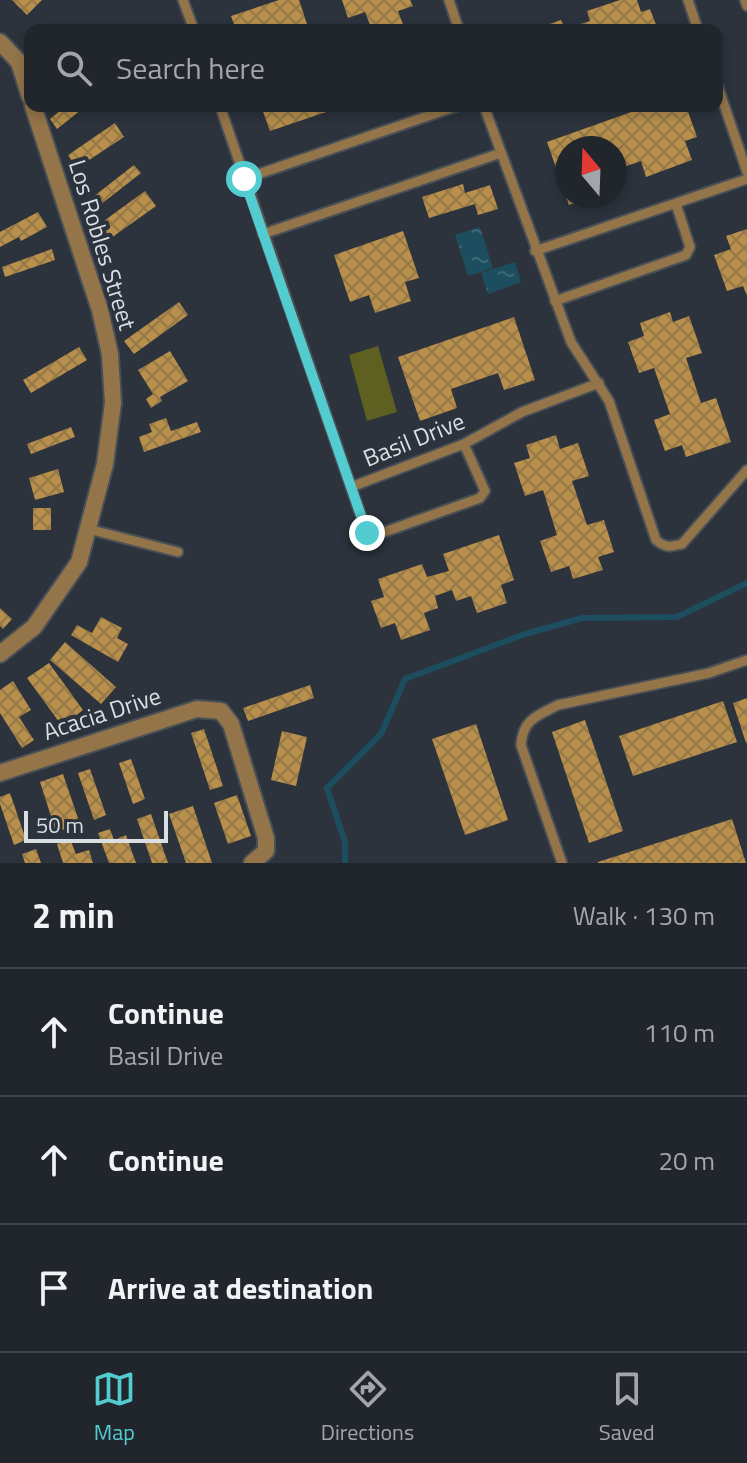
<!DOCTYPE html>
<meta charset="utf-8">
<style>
:root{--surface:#21262d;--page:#2d3239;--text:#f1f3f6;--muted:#a2a5aa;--line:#3e4349;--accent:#52ccd0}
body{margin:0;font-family:"Titillium Web",sans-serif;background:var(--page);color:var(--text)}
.compass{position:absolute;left:555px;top:136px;width:72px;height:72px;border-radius:50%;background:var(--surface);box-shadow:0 4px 12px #0003;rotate:341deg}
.scale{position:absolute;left:24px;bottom:20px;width:144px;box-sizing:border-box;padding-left:8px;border:4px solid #dadfe4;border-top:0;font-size:22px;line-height:28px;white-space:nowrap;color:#dadfe4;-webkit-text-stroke:6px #2c333c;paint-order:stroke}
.stop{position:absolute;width:24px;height:24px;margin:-18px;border:6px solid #52ccd0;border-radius:50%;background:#fff}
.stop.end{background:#52ccd0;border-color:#fff;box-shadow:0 2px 8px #0008}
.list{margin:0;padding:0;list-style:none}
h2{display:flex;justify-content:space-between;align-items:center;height:104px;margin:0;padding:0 32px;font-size:34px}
h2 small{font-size:26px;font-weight:400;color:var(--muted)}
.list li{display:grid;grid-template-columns:52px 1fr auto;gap:24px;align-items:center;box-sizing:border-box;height:128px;padding:0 32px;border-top:2px solid var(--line)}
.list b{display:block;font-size:30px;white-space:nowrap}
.list p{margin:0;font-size:26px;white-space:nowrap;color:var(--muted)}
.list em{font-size:26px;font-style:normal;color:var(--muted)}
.icon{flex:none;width:44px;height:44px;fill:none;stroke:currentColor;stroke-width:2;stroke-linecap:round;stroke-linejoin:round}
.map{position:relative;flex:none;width:747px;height:863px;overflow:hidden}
.search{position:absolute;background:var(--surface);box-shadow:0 4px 12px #0003;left:24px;right:24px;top:24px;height:88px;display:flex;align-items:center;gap:20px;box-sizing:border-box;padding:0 28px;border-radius:16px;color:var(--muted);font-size:30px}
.sheet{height:488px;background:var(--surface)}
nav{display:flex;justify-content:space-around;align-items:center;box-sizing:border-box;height:112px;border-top:2px solid var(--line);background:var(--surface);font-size:22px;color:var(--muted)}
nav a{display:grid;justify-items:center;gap:4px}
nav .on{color:var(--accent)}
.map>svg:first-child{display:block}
</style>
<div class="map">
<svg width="747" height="863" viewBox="0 0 747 863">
<defs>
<pattern id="water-ripples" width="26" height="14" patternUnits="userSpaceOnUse" patternTransform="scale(2)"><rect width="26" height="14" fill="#1d4e60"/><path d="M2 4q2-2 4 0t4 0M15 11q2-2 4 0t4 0" fill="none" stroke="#3d6777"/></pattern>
<pattern id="building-cross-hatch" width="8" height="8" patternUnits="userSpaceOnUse" patternTransform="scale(2)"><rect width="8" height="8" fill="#b88f4b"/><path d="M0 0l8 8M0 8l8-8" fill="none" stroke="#947849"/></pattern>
</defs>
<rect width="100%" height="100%" fill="#2c333c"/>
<!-- green -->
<path fill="#5d6021" d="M378,346L397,412L367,421L349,355Z"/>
<!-- water -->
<g fill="url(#water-ripples)">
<path d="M480,227L493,268L468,276L455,235Z"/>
<path d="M515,262L521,282L488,294L481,273Z"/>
</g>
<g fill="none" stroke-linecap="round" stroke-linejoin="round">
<!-- stream -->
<path stroke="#1d4e60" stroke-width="6" d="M345,863V842L327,788L381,734L405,679L525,634L582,618L677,617L747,583"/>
</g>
<!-- building -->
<g fill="url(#building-cross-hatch)">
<path d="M12,0H42L27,15Z"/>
<path d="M279,0H299L309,30H236L231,16Z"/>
<path d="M342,0H410L413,6L398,11L405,30H372L365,12L348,18Z"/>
<path d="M620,0H637L641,12L650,9L658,30H532L561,20L565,29L590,21L587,11Z"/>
<path d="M66,106H86L57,129L50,119Z"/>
<path d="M261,106H334L335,109L270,131Z"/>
<path d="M648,106H686L697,137L685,141L692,160L646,177L641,161L615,170V148H567V196H594L569,205L547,142Z"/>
<path d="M115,123L124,137L77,168L68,155Z"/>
<path d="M134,165L141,173L91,212L84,204Z"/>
<path d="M463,184L465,193L490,185L498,209L478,215L475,204L429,218L422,197Z"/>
<path d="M145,191L156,206L100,246L90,231Z"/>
<path d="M38,212L47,227L21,241L19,237L0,247V232Z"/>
<path d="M747,229V296L743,286L727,291L714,255L731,249L726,236Z"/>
<path d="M403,231L419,278L405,282L411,301L375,313L369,295L350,302L334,255Z"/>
<path d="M52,249L55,260L5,277L2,267Z"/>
<path d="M179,302L188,315L134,354L124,341Z"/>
<path d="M670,312L673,322L689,316L702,353L686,358L701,403L716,398L731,442L686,457L682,445L665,451L654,420L670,414L654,368L639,373L628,342L644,336L640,323Z"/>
<path d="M514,317L535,380L504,390L498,373L451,389L457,408L420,421L398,357Z"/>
<path d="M79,347L87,360L31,393L23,380Z"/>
<path d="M170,351L188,381L160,397L162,401L151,408L146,399L153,394L138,370Z"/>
<path d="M166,418L171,431L197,422L201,432L144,452L139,437L152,432L149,424Z"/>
<path d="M71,427L75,437L31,454L27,444Z"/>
<path d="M556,435L560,449L578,443L589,476L572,481L587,525L604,520L614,552L598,557L603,570L573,579L569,566L551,572L540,541L557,535L543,490L525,496L514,463L530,458L526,445Z"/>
<path d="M58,469L64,492L35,500L29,478Z"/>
<rect x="33" y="508" width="18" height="22"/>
<path d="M499,535L514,580L501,585L507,603L477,613L471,596L456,601L452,590L435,596L438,608L424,613L430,630L401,640L395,623L381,628L371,601L384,597L378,579L422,564L427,577L449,571L443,554Z"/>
<path d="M0,608L12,619L3,629L0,626Z"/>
<path d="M101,617L122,628L117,638L128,644L118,662L71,635L77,625L92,633Z"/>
<path d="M65,642L116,687L101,704L50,660Z"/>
<path d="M49,663L83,710L62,726L27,678Z"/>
<path d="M13,681L31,710L19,717L34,740L22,748L0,713V690Z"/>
<path d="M310,685L314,698L248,721L243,708Z"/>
<path d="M747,698V743H746L733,703Z"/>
<path d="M723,701L737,742L633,776L619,736Z"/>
<path d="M585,720L623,831L589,843L552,732Z"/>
<path d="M476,724L508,820L465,835L432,739Z"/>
<path d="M204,729L223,786L210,790L191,733Z"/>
<path d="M282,731L307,737L296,786L271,780Z"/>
<path d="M131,759L145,799L133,804L119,763Z"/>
<path d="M90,769L106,815L94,820L78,773Z"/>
<path d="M63,774L80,824L56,832L40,782Z"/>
<path d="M10,793L26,840L14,845L0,804V797Z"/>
<path d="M237,795L251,836L228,844L214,803Z"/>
<path d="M193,806L212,863H186L169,814Z"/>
<path d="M151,814L168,863H152L137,819Z"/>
<path d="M732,819L746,863H598V862Z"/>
<path d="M110,829L114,840L126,835L136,863H109L98,833Z"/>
<path d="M70,839L76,854L89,850L93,863H63L57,844Z"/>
<path d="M36,849L41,863H25L22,854Z"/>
</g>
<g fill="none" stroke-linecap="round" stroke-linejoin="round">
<!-- service casing -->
<g stroke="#484f57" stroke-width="13">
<g id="service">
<path d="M183,0L194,30"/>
<path d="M449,0L459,30"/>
<path d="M688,0L698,30"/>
<path d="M745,0L747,6"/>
<path d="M717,84L747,172"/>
<path d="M220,106L351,487L464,444L522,412L599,383"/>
<path d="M484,106L571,342L609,401L656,540C665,548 670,547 682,544L747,470"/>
<path d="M244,179L457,106"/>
<path d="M263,234L501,153"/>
<path d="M535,251L747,179"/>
<path d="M555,301L686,255L690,247L676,204"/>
<path d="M351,487L367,533L373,536L480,498L485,491L464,444"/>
<path d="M88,529L178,552"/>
<path d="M562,863L521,745C523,719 537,716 558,705L709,673L747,660"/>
</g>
</g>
<!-- minor casing -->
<g stroke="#484f57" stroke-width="20">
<g id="minor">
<path d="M0,42L19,62L30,97"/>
<path d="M0,654L34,627L79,562L105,464L113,403L110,354L100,310L33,106"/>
<path d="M0,773L197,709L221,711L231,724L266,838V851L252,863"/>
</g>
</g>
<!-- service -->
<use href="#service" stroke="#947549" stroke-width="9"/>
<!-- minor -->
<use href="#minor" stroke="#947549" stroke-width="16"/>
</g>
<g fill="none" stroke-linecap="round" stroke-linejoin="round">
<!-- route -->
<path stroke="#52ccd0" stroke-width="10" d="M244,179L367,533"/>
</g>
<g text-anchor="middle" stroke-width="8" stroke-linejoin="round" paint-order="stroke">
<!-- street labels -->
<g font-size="24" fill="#dadfe4" stroke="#2c333c">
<text transform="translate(102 245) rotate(73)" y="8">Los Robles Street</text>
<text transform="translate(414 440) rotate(-22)" y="8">Basil Drive</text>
<text transform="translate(102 714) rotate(-18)" y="8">Acacia Drive</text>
</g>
</g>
</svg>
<svg class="compass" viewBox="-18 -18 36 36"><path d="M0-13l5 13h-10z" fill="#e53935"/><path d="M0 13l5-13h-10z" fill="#a2a5aa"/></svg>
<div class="scale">50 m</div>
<div class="stop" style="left:244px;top:179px"></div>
<div class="stop end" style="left:367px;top:533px"></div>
<div class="search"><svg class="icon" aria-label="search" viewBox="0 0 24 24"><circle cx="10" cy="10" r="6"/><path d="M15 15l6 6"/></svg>Search here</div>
</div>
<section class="sheet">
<h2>2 min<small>Walk · 130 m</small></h2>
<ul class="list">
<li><svg class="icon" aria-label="ahead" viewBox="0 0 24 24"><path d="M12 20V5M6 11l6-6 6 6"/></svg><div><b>Continue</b><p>Basil Drive</p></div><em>110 m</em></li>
<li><svg class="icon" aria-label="ahead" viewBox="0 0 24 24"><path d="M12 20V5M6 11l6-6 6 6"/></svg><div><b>Continue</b></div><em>20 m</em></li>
<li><svg class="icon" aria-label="arrive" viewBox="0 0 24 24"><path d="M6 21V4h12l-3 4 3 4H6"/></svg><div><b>Arrive at destination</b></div></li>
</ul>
</section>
<nav>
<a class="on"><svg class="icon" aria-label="map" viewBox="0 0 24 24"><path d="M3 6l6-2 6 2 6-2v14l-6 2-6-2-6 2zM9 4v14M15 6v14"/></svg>Map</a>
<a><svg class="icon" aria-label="directions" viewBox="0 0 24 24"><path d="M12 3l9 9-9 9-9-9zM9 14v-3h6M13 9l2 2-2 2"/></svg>Directions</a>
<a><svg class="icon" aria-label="saved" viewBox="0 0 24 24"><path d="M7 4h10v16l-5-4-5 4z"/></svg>Saved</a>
</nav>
